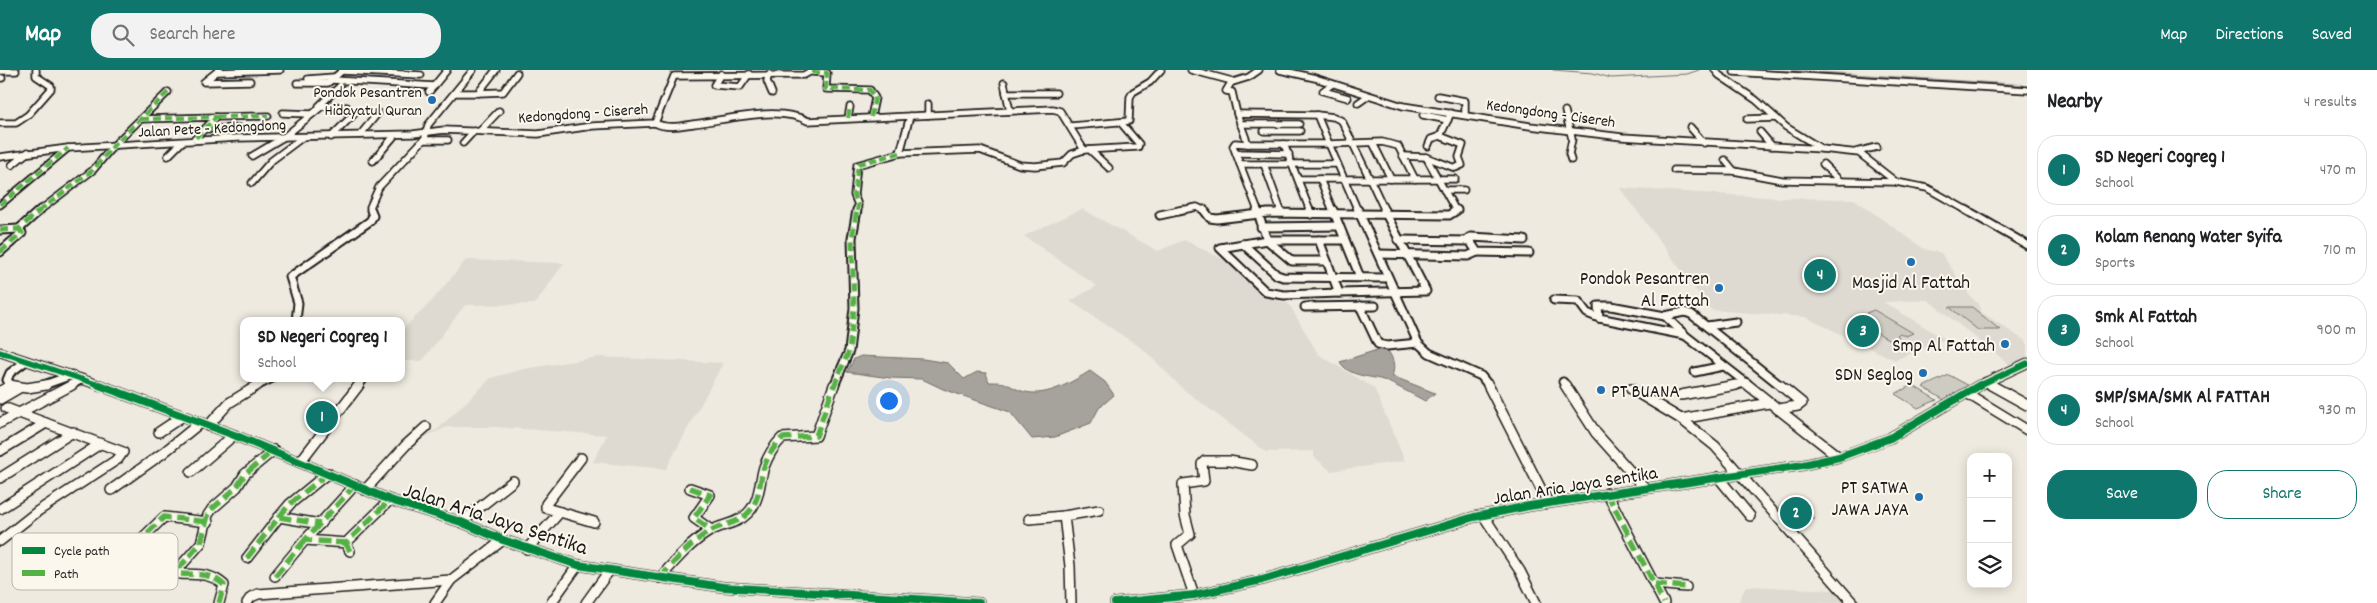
<!DOCTYPE html>
<meta charset="utf-8">
<style>
:root{--surface:#fff;--page:#f2f2f2;--text:#202124;--muted:#757577;--line:#e0e0e0;--accent:#0f766e}
body{margin:0;font-family:Dekko,sans-serif;background:var(--page);color:var(--text)}
.controls{position:absolute;right:15px;bottom:15px;display:grid;overflow:hidden;border-radius:10px;box-shadow:0 2px 12px #0003}
.controls button{width:45px;height:45px;display:grid;place-items:center;padding:0;border:0;border-bottom:1px solid var(--line);background:var(--surface);color:var(--text);font:25px sans-serif}
.you{position:absolute;left:888px;top:330px;width:18px;height:18px;margin:-12px;border:4px solid #fff;border-radius:50%;background:#1a73e8;box-shadow:0 0 0 8px #1a73e833}
.badge{display:grid;place-items:center;width:32px;height:32px;border-radius:50%;background:var(--accent);color:#fff;font-size:16px;font-weight:700}
.pin{position:absolute;translate:-50% -50%;border:2px solid #fff;box-shadow:0 1px 5px #0006}
.popup{position:absolute;left:240px;top:247px;width:165px;height:65px;box-sizing:border-box;display:grid;place-content:center;border-radius:10px;background:var(--surface);filter:drop-shadow(0 1px 4px #0005);font-size:16px;white-space:nowrap;color:var(--muted)}
.popup b{font-size:19px;color:var(--text)}
.popup::after{content:'';position:absolute;left:50%;top:100%;margin-left:-10px;border:10px solid transparent;border-top-color:var(--surface)}
.list{margin:0;padding:0;list-style:none}
h2{display:flex;justify-content:space-between;align-items:center;height:65px;margin:0;padding:0 20px;font-size:21px}
h2 small{font-size:16px;font-weight:400;color:var(--muted)}
.list li{display:grid;grid-template-columns:32px 1fr auto;gap:15px;align-items:center;box-sizing:border-box;height:70px;margin:0 10px 10px;padding:0 10px;border:1px solid var(--line);border-radius:20px}
.list b{display:block;font-size:19px;white-space:nowrap}
.list p{margin:0;font-size:16px;white-space:nowrap;color:var(--muted)}
.list em{font-size:16px;font-style:normal;color:var(--muted)}
.actions{display:flex;gap:10px;padding:15px 20px}
.actions a{flex:1;padding:11px 0;border:1px solid var(--accent);border-radius:20px;text-align:center;font-size:18px;color:var(--accent)}
.actions .main{background:var(--accent);color:#fff}
.icon{flex:none;width:28px;height:28px;fill:none;stroke:currentColor;stroke-width:2;stroke-linecap:round;stroke-linejoin:round}
.map{position:relative;flex:none;width:2027px;height:533px;overflow:hidden}
header{display:flex;align-items:center;gap:30px;box-sizing:border-box;height:70px;padding:0 25px;background:var(--accent);color:#fff}
header strong{font-size:24px}
nav{display:flex;gap:28px;margin-inline-start:auto;font-size:18px}
.search{width:350px;height:45px;background:var(--page);display:flex;align-items:center;gap:12px;box-sizing:border-box;padding:0 18px;border-radius:20px;color:var(--muted);font-size:19px}
main{display:flex}
aside{flex:1;background:var(--surface)}
.map>svg:first-child{display:block}
</style>
<header>
<strong>Map</strong>
<div class="search"><svg class="icon" aria-label="search" viewBox="0 0 24 24"><circle cx="10" cy="10" r="6"/><path d="M15 15l6 6"/></svg>Search here</div>
<nav><a>Map</a><a>Directions</a><a>Saved</a></nav>
</header>
<main>
<div class="map">
<svg width="2027" height="533" viewBox="0 0 2027 533">
<rect width="100%" height="100%" fill="#eeeadf"/>
<filter id="ink" filterUnits="userSpaceOnUse"><feTurbulence type="fractalNoise" baseFrequency=".02" numOctaves="2"/><feDisplacementMap in="SourceGraphic" scale="10" xChannelSelector="R" yChannelSelector="G"/><feConvolveMatrix kernelMatrix="1 2 1 2 8 2 1 2 1" color-interpolation-filters="sRGB"/></filter>
<g filter="url(#ink)">
<!-- built -->
<g fill="#dedad1">
<path d="M1620,118L1781,128L1854,129L1924,179L1941,183L1970,226L1978,234L1981,242L2027,272V300L2020,303L1928,230L1883,232L1945,269L1895,290L1805,247L1711,240Z"/>
<path d="M1082,139L1158,181L1184,170L1227,191L1266,226L1289,234L1318,284L1374,318L1405,391L1331,401L1314,387V381L1266,382L1182,318L1143,279L1070,231L1097,216L1024,166Z"/>
<path d="M466,190L564,193L535,234L465,235L422,291H401V261L431,232Z"/>
<path d="M599,287L723,293L666,399L593,392L607,365L496,357H447L408,375L364,424L361,423L402,376L438,359L491,308L524,299Z"/>
<path d="M1746,516L1836,520L1847,533H1738Z"/>
</g>
<!-- green -->
<g fill="#ceccc2" stroke="#75746f">
<path d="M1949,237H1972L2000,260H1978Z"/>
<path d="M1874,240L1913,263L1906,266L1900,263L1897,265L1899,267L1890,270L1851,248L1861,244L1868,245L1866,243Z"/>
<path d="M1949,305L1971,317L1946,331L1923,317Z"/>
<path d="M1912,315L1937,330L1918,338L1895,324Z"/>
</g>
<!-- water -->
<g fill="#a6a39d" stroke="#6f6d69">
<path d="M1380,279L1387,280C1393,287 1396,296 1392,306L1435,323L1425,331C1412,324 1399,317 1386,311C1370,305 1350,308 1340,292Z"/>
<path d="M861,286L923,289L948,293L964,309L977,302L986,303L989,312C1009,312 1003,313 1019,320C1043,330 1070,313 1090,301L1105,312L1114,325L1099,338L1091,353L1055,367L1032,369L1010,342L943,319L922,309L890,308L847,302L854,289Z"/>
<path d="M1779,437L1807,438L1815,449L1785,448Z"/>
</g>
<g fill="none" stroke-linecap="round" stroke-linejoin="round">
<!-- stream -->
<path stroke="#6f6d69" stroke-width="1" d="M1553,0L1593,3L1611,8L1687,4L1699,0"/>
<!-- river -->
<path fill="#a6a39d" fill-rule="evenodd" d="M1753,0H1797L2022,14L2026,17L2022,20L1757,3Z"/>
<!-- minor-far2 casing -->
<g stroke="#1c1c1c" stroke-width="9">
<g id="minor-far2">
<path d="M219,0L204,12L250,11"/>
<path d="M496,0L478,23L503,22L517,3"/>
<path d="M1191,0L1232,11L1226,21L1232,22L1237,44"/>
<path d="M1280,0L1315,8L1403,36L1530,56L1622,67L1822,79"/>
<path d="M1715,0L1719,5L1756,30L1786,57L1822,79L1859,83L1896,112L1927,118L1968,141"/>
<path d="M0,1H16"/>
<path d="M342,1L421,5"/>
<path d="M218,2L280,0"/>
<path d="M812,2L827,3L826,19L870,20L875,28L871,47"/>
<path d="M1734,2L2027,20"/>
<path d="M721,4L714,15L740,17L749,4"/>
<path d="M769,4L767,11L772,23"/>
<path d="M0,8H2"/>
<path d="M308,9L334,7"/>
<path d="M333,10L434,16"/>
<path d="M1233,12L1249,7L1259,0"/>
<path d="M297,13H328L343,0"/>
<path d="M1004,13L1010,41"/>
<path d="M1332,14L1323,21L1348,28"/>
<path d="M429,22L447,0"/>
<path d="M455,23H478"/>
<path d="M1006,23H1056"/>
<path d="M1438,26L1465,31V45"/>
<path d="M1358,33L1368,26"/>
<path d="M928,34V45"/>
<path d="M1565,41L1572,69L1569,84L1571,90"/>
<path d="M283,43L312,44"/>
<path d="M1237,44L1317,45L1329,74H1248Z"/>
<path d="M1317,45L1334,47L1342,51L1370,109H1455"/>
<path d="M1423,45L1448,50"/>
<path d="M216,47L268,46"/>
<path d="M848,48L850,37"/>
<path d="M141,49L216,47L193,71"/>
<path d="M1747,49L1776,48"/>
<path d="M0,53H16L28,45L51,19V16L36,6V0"/>
<path d="M655,53C667,59 680,56 693,54C726,50 778,35 808,51L1053,39L1060,41L1084,80L1138,77L1139,74L1121,53"/>
<path d="M1240,54H1299"/>
<path d="M1071,56L1129,51L1130,27L1133,22L1150,12L1161,0"/>
<path d="M1690,57L1704,73"/>
<path d="M205,59L240,58"/>
<path d="M480,61L499,41"/>
<path d="M1264,61H1300"/>
<path d="M1760,62L1772,76"/>
<path d="M360,65L378,43"/>
<path d="M331,67L356,42L345,41L347,37L319,36L340,16"/>
<path d="M424,70H448"/>
<path d="M463,73L474,61"/>
<path d="M1373,73L1391,109"/>
<path d="M1248,74L1235,73L1233,76L1258,141"/>
<path d="M1284,74L1310,141"/>
<path d="M1329,74L1358,141"/>
<path d="M1329,74L1382,72L1398,76L1415,109"/>
<path d="M1428,76L1431,69L1440,66"/>
<path d="M1090,80L1109,98"/>
<path d="M1856,82L1877,77"/>
<path d="M900,83L910,46"/>
<path d="M1236,83L1289,84"/>
<path d="M168,86L182,72"/>
<path d="M252,86L284,67L321,37"/>
<path d="M1403,86L1426,87L1455,98L1462,95L1459,87L1463,75L1440,66L1451,43"/>
<path d="M0,87L68,78L237,68L413,64L444,60L538,64L592,56L655,53L674,6L804,5L813,0"/>
<path d="M1426,87L1456,141"/>
<path d="M1725,90L1734,101"/>
<path d="M373,91L395,65"/>
<path d="M1240,94H1337"/>
<path d="M1264,94L1281,141"/>
<path d="M1823,94L1840,111"/>
<path d="M12,95L28,82"/>
<path d="M1674,100L1734,101L1782,110L1896,112"/>
<path d="M1298,109H1320"/>
<path d="M252,113L271,91L303,67"/>
<path d="M1444,120H1464"/>
<path d="M0,135L68,78"/>
<path d="M39,141L93,100L113,76L168,22"/>
<path d="M371,141L370,137L379,117L425,68L428,55L473,0"/>
<path d="M857,141L858,135L854,125L857,95L900,83L980,80L1020,95L1035,96L1063,93L1072,84L1084,80"/>
<path d="M1177,141L1197,137L1205,141"/>
<path d="M1333,141L1320,109H1370L1385,141"/>
</g>
</g>
<!-- minor-far1 casing -->
<g stroke="#1c1c1c" stroke-width="11">
<g id="minor-far1">
<path d="M1204,140L1210,148L1217,149L1268,143L1449,145L1457,140"/>
<path d="M1257,140L1267,170L1292,191H1327"/>
<path d="M1280,140L1281,142"/>
<path d="M1309,140L1311,144"/>
<path d="M1333,140L1360,207"/>
<path d="M1358,140L1418,273L1429,283L1481,306L1489,316"/>
<path d="M1966,140L2027,175"/>
<path d="M1160,145L1183,140"/>
<path d="M1261,157L1339,156"/>
<path d="M0,160L19,159"/>
<path d="M1319,170L1339,223L1426,221L1384,140"/>
<path d="M1398,170L1470,171L1477,182L1529,183"/>
<path d="M1470,171L1469,168L1471,167L1524,170"/>
<path d="M1243,174L1277,205L1283,207L1388,208"/>
<path d="M0,182L22,163L19,159L40,140"/>
<path d="M1379,184L1468,186L1477,182"/>
<path d="M1339,223L1284,225L1266,222L1220,178L1267,170H1344"/>
<path d="M1554,230L1578,231L1587,243L1599,248"/>
<path d="M1360,236L1378,274L1387,276L1418,273"/>
<path d="M1305,237L1375,236"/>
<path d="M1665,246L1611,236H1598L1599,248L1684,265"/>
<path d="M296,251L298,233L290,207L370,151L373,146L371,140"/>
<path d="M1707,256L1736,252"/>
<path d="M0,282L102,316"/>
<path d="M1695,302L1723,296"/>
<path d="M1563,312L1566,316"/>
<path d="M1986,312L1994,316"/>
<path d="M12,316L7,310L10,303L26,291"/>
<path d="M41,316L72,305"/>
<path d="M70,316L82,309"/>
<path d="M256,316L272,308"/>
<path d="M358,316L364,308"/>
<path d="M834,316L849,281L854,238L852,168L857,140"/>
<path d="M1729,316L1747,313"/>
<path d="M1750,316L1686,266L1665,246L1684,242L1691,244L1781,316"/>
<path d="M1978,316L2027,293"/>
</g>
</g>
<!-- minor casing -->
<g stroke="#1c1c1c" stroke-width="12">
<g id="minor">
<path d="M9,315L27,318L46,315"/>
<path d="M99,315L234,365L390,430L461,452L503,470L578,495L723,517L979,533"/>
<path d="M1488,315L1548,433"/>
<path d="M1565,315L1596,363L1645,418"/>
<path d="M1748,315L1778,339"/>
<path d="M1991,315L2027,335"/>
<path d="M1631,319L1681,349L1715,376L1853,533"/>
<path d="M0,321L10,316"/>
<path d="M1968,324L2027,360"/>
<path d="M1681,325L1736,315"/>
<path d="M0,329L19,318"/>
<path d="M6,338L19,343L72,315"/>
<path d="M1778,339L1839,387"/>
<path d="M1778,339L1798,336L1802,333L1780,315"/>
<path d="M1681,349L1769,333"/>
<path d="M0,353L19,343L123,382L118,389L38,441L0,471"/>
<path d="M208,356L229,333L258,315"/>
<path d="M159,362L183,346"/>
<path d="M0,381L46,353"/>
<path d="M300,392L359,315"/>
<path d="M191,402L234,365"/>
<path d="M1718,407L1750,446"/>
<path d="M0,408L73,362"/>
<path d="M690,418L710,425L694,448L711,460"/>
<path d="M111,420L163,383L200,353"/>
<path d="M365,420L406,375L426,357"/>
<path d="M1607,423L1664,533"/>
<path d="M0,439L100,374"/>
<path d="M560,442L594,452"/>
<path d="M1483,445L1520,501L1536,533"/>
<path d="M279,447L290,434L328,403"/>
<path d="M1029,449L1064,446"/>
<path d="M461,452L513,411"/>
<path d="M347,473L305,470L355,415"/>
<path d="M527,479L560,442L546,438V434L581,388"/>
<path d="M350,481L346,474L349,470L390,430"/>
<path d="M122,488L164,447L208,452"/>
<path d="M247,488L279,447L320,454"/>
<path d="M275,506L305,470"/>
<path d="M660,508C675,491 690,473 710,461C722,454 738,454 748,443C760,431 759,413 764,397C768,386 774,376 782,368L816,366L834,315"/>
<path d="M1655,514L1686,517"/>
<path d="M1194,525L1177,475L1190,464L1185,445L1183,414L1204,411L1202,394L1205,391H1229L1252,395"/>
<path d="M219,533L224,515C210,502 197,505 180,504L179,498L201,473L208,445L212,439L237,417L245,404L274,380"/>
<path d="M247,533L251,527L258,524L451,510"/>
<path d="M435,533L451,510L503,470"/>
<path d="M551,533L578,495"/>
<path d="M586,533L609,501"/>
<path d="M1071,533L1070,496L1064,446L1099,440"/>
<path d="M1115,533L1194,525L1262,510L1474,447L1529,436L1803,395L1839,387L1890,368L1980,315"/>
</g>
</g>
<!-- minor-far2 -->
<use href="#minor-far2" stroke="#fbf7ec" stroke-width="5.5"/>
<!-- minor-far1 -->
<use href="#minor-far1" stroke="#fbf7ec" stroke-width="7"/>
<!-- minor -->
<use href="#minor" stroke="#fbf7ec" stroke-width="9"/>
<!-- quiet-far2 -->
<g stroke="#55b145" stroke-width="4" stroke-dasharray="8 4" stroke-linecap="butt">
<path d="M812,2L827,3L826,19L870,20L875,28L871,47"/>
<path d="M216,47L268,46"/>
<path d="M848,48L850,37"/>
<path d="M141,49L216,47L193,71"/>
<path d="M205,59L240,58"/>
<path d="M0,135L68,78"/>
<path d="M39,141L93,100L113,76L168,22"/>
<path d="M857,141L858,135L854,125L858,94L900,83"/>
</g>
<!-- quiet-far1 -->
<g stroke="#55b145" stroke-width="5" stroke-dasharray="9 5" stroke-linecap="butt">
<path d="M0,160L19,159"/>
<path d="M0,182L22,163L19,159L40,140"/>
<path d="M834,316L849,281L854,238L852,168L857,140"/>
</g>
<!-- quiet -->
<g stroke="#55b145" stroke-width="5.5" stroke-dasharray="12 5.5" stroke-linecap="butt">
<path d="M690,418L710,425L694,448L711,460"/>
<path d="M1607,423L1664,533"/>
<path d="M279,447L290,434L328,403"/>
<path d="M347,473L305,470L355,415"/>
<path d="M350,481L346,474L349,470L390,430"/>
<path d="M122,488L164,447L208,452"/>
<path d="M247,488L279,447L320,454"/>
<path d="M275,506L305,470"/>
<path d="M660,508C675,491 690,473 710,461C722,454 738,454 748,443C760,431 759,413 764,397C768,386 774,376 782,368L816,366L834,315"/>
<path d="M1655,514L1686,517"/>
<path d="M219,533L224,515C210,502 197,505 180,504L179,498L201,473L208,445L212,439L237,417L245,404L274,380"/>
</g>
<!-- cycleway-far1 casing -->
<g stroke="#fbf7ec" stroke-width="9">
<g id="cycleway-far1">
<path d="M0,282L102,316"/>
<path d="M1978,316L2027,293"/>
</g>
</g>
<!-- cycleway casing -->
<g stroke="#fbf7ec" stroke-width="11">
<g id="cycleway">
<path d="M99,315L234,365L390,430L461,452L503,470L578,495L723,517L979,533"/>
<path d="M1115,533L1194,525L1262,510L1474,447L1529,436L1803,395L1839,387L1890,368L1980,315"/>
</g>
</g>
<!-- cycleway-far1 -->
<use href="#cycleway-far1" stroke="#00873e" stroke-width="5.5"/>
<!-- cycleway -->
<use href="#cycleway" stroke="#00873e" stroke-width="8"/>
</g>
</g>
<!-- markers -->
<g fill="#1f6fb2" stroke="#fbf7ec" stroke-width="2">
<circle cx="432" cy="30" r="5"/>
<circle cx="1911" cy="192" r="5"/>
<circle cx="1719" cy="218" r="5"/>
<circle cx="2005" cy="274" r="5"/>
<circle cx="1923" cy="303" r="5"/>
<circle cx="1601" cy="320" r="5"/>
<circle cx="1919" cy="427" r="5"/>
</g>
<g text-anchor="middle" stroke-width="4" stroke-linejoin="round" paint-order="stroke">
<!-- far-poi labels -->
<g font-size="16" fill="#1c1c1c" stroke="#fbf7ec" text-anchor="end">
<text x="422" y="27">Pondok Pesantren<tspan x="422" dy="18">Hidayatul Quran</tspan></text>
</g>
<!-- far-street labels -->
<g font-size="16" fill="#1c1c1c" stroke="#fbf7ec">
<text transform="translate(583 42) rotate(-4)" y="6">Kedongdong - Cisereh</text>
<text transform="translate(1551 42) rotate(8)" y="6">Kedongdong - Cisereh</text>
<text transform="translate(212 57) rotate(-3)" y="6">Jalan Pete - Kedongdong</text>
</g>
<!-- poi labels -->
<g font-size="19" fill="#1c1c1c" stroke="#fbf7ec" text-anchor="end">
<text x="1709" y="214">Pondok Pesantren<tspan x="1709" dy="22">Al Fattah</tspan></text>
<text x="1911" y="218" text-anchor="middle">Masjid Al Fattah</text>
<text x="1995" y="281">Smp Al Fattah</text>
<text x="1913" y="310">SDN Seglog</text>
<text x="1611" y="327" text-anchor="start">PT BUANA</text>
<text x="1909" y="423">PT SATWA<tspan x="1909" dy="22">JAWA JAYA</tspan></text>
</g>
<!-- street labels -->
<g font-size="19" fill="#1c1c1c" stroke="#fbf7ec">
<text transform="translate(1575 414) rotate(-9)" y="7">Jalan Aria Jaya Sentika</text>
</g>
<!-- near-street labels -->
<g font-size="22" fill="#1c1c1c" stroke="#fbf7ec">
<text transform="translate(496 447) rotate(18)" y="8">Jalan Aria Jaya Sentika</text>
</g>
</g>
<!-- legend -->
<rect x="12" y="463" width="166" height="57" rx="8" fill="#fbf7ec" stroke="#b8b5ae" stroke-width="1"/>
<rect x="22" y="477" width="23" height="7" fill="#00873e"/>
<rect x="22" y="500" width="23" height="6" fill="#55b145"/>
<g font-size="14" fill="#1c1c1c">
<text x="54" y="485">Cycle path</text>
<text x="54" y="508">Path</text>
</g>
</svg>
<div class="controls">
<button>+</button>
<button>−</button>
<button><svg class="icon" aria-label="layers" viewBox="0 0 24 24"><path d="M12 4l9 5-9 5-9-5zM3 14l9 5 9-5"/></svg></button>
</div>
<div class="you"></div>
<div class="pin badge" style="left:322px;top:347px">1</div>
<div class="popup"><b>SD Negeri Cogreg 1</b>School</div>
<div class="pin badge" style="left:1796px;top:443px">2</div>
<div class="pin badge" style="left:1863px;top:261px">3</div>
<div class="pin badge" style="left:1820px;top:205px">4</div>
</div>
<aside>
<h2>Nearby<small>4 results</small></h2>
<ul class="list">
<li><span class="badge">1</span><div><b>SD Negeri Cogreg 1</b><p>School</p></div><em>470 m</em></li>
<li><span class="badge">2</span><div><b>Kolam Renang Water Syifa</b><p>Sports</p></div><em>710 m</em></li>
<li><span class="badge">3</span><div><b>Smk Al Fattah</b><p>School</p></div><em>900 m</em></li>
<li><span class="badge">4</span><div><b>SMP/SMA/SMK Al FATTAH</b><p>School</p></div><em>930 m</em></li>
</ul>
<div class="actions"><a class="main">Save</a><a>Share</a></div>
</aside>
</main>
